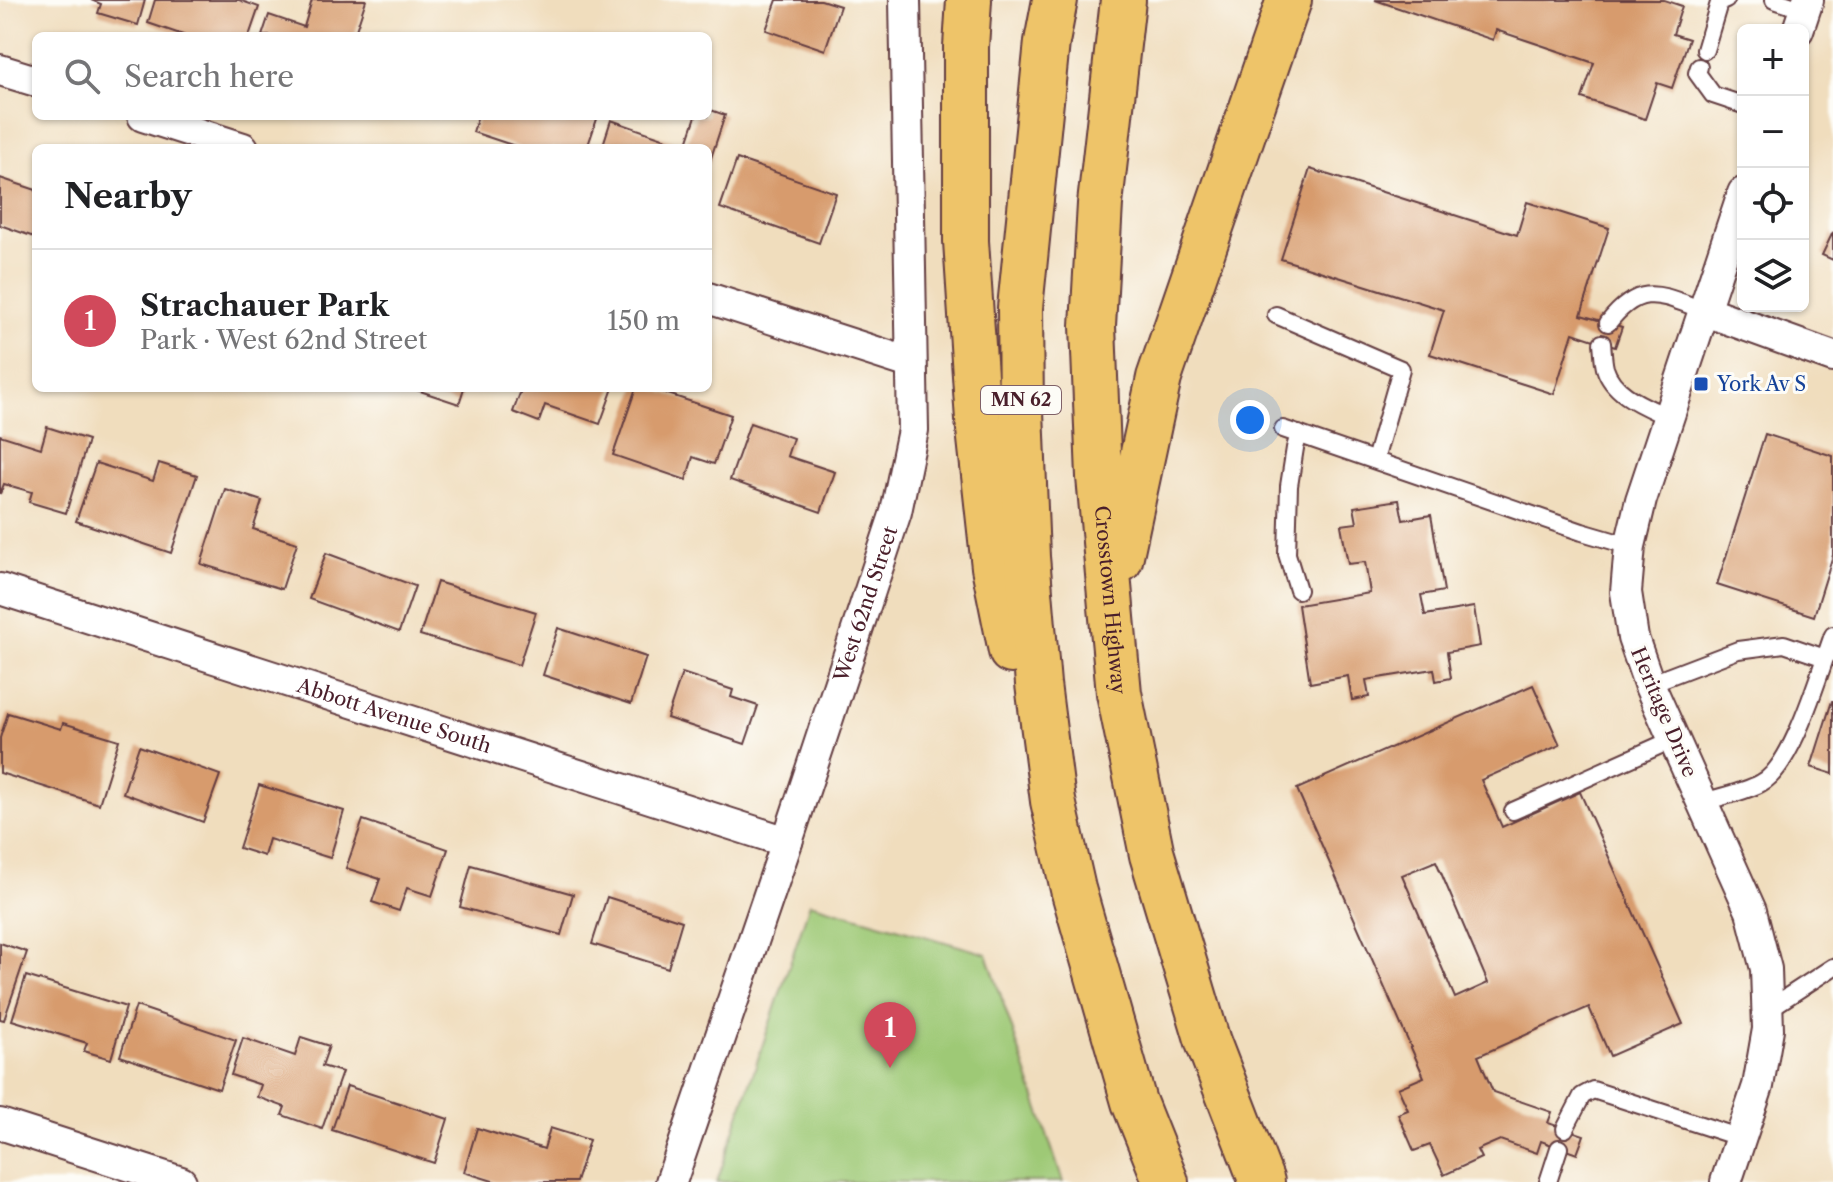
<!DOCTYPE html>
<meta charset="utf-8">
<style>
:root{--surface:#fff;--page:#f2f2f2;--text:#202124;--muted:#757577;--line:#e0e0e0;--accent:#d1495b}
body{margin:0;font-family:"Libre Caslon Text",serif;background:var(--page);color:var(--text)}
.controls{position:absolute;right:24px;top:24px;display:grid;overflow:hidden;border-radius:12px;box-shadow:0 2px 6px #0004}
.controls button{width:72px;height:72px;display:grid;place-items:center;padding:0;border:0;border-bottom:2px solid var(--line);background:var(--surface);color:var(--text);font:40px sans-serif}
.you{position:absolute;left:1250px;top:420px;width:28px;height:28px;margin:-20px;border:6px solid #fff;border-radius:50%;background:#1a73e8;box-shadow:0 0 0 12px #1a73e833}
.badge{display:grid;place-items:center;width:52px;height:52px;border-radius:50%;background:var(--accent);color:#fff;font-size:26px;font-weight:700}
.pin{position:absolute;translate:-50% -66px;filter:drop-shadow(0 2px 4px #0008)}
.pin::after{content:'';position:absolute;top:42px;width:28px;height:24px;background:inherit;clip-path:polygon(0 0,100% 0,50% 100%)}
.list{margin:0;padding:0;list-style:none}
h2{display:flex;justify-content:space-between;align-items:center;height:104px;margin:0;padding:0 32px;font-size:34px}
h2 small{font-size:26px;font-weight:400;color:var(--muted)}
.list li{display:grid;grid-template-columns:52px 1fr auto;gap:24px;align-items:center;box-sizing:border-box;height:144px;padding:0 32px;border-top:2px solid var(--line)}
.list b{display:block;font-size:30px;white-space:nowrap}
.list p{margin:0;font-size:26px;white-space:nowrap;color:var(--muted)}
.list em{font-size:26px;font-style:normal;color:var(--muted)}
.icon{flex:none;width:44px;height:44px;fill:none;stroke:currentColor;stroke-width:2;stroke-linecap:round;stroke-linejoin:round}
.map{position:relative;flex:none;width:1833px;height:1182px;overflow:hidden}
.search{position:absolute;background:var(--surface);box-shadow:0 2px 6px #0004;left:32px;top:32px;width:680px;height:88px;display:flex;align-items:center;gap:20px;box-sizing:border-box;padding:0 28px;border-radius:12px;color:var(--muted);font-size:30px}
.panel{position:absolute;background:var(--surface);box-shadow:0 2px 6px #0004;left:32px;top:144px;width:680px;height:248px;border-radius:12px}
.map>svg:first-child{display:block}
</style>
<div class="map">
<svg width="1833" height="1182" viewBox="0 0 1833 1182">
<rect width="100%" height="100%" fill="#fdfcf7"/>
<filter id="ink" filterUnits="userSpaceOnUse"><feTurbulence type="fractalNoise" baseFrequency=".0125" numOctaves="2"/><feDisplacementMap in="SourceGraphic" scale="16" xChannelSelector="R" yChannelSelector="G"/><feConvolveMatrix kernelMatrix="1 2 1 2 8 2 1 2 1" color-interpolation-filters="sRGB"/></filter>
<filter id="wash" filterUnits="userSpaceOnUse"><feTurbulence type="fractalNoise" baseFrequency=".006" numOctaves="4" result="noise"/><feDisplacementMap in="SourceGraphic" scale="32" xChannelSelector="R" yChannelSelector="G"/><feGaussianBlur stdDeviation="1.8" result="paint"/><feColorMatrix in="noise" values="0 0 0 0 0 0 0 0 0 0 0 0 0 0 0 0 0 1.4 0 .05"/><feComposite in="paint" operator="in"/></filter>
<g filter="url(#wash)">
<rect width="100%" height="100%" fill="#f0ddbd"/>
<!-- green -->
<path fill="#9ec976" stroke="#747450" stroke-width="2" d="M810,903L987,954L1063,1182H717Z"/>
<g id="blocks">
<!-- building -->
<g fill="#d79b6d" fill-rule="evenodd">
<path d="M91,0H145L138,25L98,13L101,4Z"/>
<path d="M155,0H239L259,7L249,36H186L148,23Z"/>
<path d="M312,0H366L354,36H262L269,15L304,27Z"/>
<path d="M777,0H821L840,6L825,50L766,30Z"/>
<path d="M1375,0H1664L1682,6L1673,34L1689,39L1672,88L1657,83L1645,119L1582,98L1594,63L1496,30L1493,40Z"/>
<path d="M708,109L725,115L709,164L708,148H602L611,120L686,146L696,116H708Z"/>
<path d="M478,116H598L587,148H521L473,132Z"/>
<path d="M737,159L836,193L819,243L720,208Z"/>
<path d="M1310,169L1517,235L1527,202L1609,228L1581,315L1622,327L1615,347L1573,333L1554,394L1430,354L1444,310L1281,259Z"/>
<path d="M0,178L36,190V232L34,237L0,225Z"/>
<path d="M1833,232V260L1822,255Z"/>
<path d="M411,388H464L459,404Z"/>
<path d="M522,388H613L600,424L545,405L539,422L513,412Z"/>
<path d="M636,388H650L731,415L714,464L693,457L686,480L613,455Z"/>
<path d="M750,423L793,438L787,456L835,472L821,512L730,480Z"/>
<path d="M47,427L88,440L66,513L29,502L32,492L4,484L0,494V435L41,448Z"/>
<path d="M1765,434L1833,456V555L1814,616L1717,585Z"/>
<path d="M96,463L153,481L159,463L197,475L171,553L76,521Z"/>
<path d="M225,489L262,501L253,529L297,543L282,589L201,564Z"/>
<path d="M1399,500L1403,520L1431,515L1444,591L1421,595L1425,615L1474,607L1480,646L1447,652L1451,678L1436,681L1434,669L1366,680L1369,697L1352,700L1348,676L1310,683L1298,605L1370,593L1365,562L1348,564L1341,525L1357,523L1354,507Z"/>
<path d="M326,553L415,586L399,632L309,599Z"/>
<path d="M437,582L536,612L519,665L420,635Z"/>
<path d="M558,628L646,657L631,704L543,675Z"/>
<path d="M682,673L733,690L731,697L758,706L745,744L667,718Z"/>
<path d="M1533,685L1560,745L1481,780L1502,827L1580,792L1683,1024L1610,1056L1589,1007L1478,1056L1493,1092L1552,1112L1548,1123L1584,1135L1577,1154L1541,1141L1537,1153L1500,1140L1477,1150L1481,1158L1444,1175L1430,1145L1414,1151L1398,1114L1408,1110L1398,1088L1424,1077L1297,789ZM1436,861L1488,983L1455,998L1402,875Z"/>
<path d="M1832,701H1833V774L1811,767Z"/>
<path d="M8,713L61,729L63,723L119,740L99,804L0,773V738Z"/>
<path d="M139,746L220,775L203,822L123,793Z"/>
<path d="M259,785L344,811L330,858L269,839L264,856L239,848Z"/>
<path d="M363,820L448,849L432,896L407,888L399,911L372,902L380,879L346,868Z"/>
<path d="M471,865L573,894L561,935L460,907Z"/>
<path d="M607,897L682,921L668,968L592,944Z"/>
<path d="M0,943L27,952L4,1020L0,1019Z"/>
<path d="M26,976L126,1007L111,1059L84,1051L87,1043L12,1020Z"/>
<path d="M136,1006L236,1040L219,1089L120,1056Z"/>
<path d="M301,1037L329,1046L322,1066L342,1072L322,1129L282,1115L285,1107L257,1097L261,1085L231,1075L243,1038L295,1056Z"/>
<path d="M347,1086L448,1119L434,1163L332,1130Z"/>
<path d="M477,1128L544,1149L550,1128L589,1140L576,1182H496L464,1172Z"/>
</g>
</g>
</g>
<g filter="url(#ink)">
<use href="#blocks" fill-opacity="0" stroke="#633c41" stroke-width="2"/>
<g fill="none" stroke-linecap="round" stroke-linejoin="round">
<!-- service casing -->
<g stroke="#633c41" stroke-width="20">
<g id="service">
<path d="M1774,0L1805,10"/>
<path d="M1705,50L1719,3L1726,0"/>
<path d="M1699,67L1697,73L1713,95L1743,105"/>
<path d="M1276,315L1401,369L1375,460"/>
<path d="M1608,323C1641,281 1660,295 1703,310"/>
<path d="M1602,343C1603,351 1603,360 1605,368C1613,395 1645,406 1668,417"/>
<path d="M1283,429L1582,532L1630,546"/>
<path d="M1298,590L1287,554L1289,486L1295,448L1299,434"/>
<path d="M1649,684L1738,650L1784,644L1825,658"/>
<path d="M1702,802C1720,797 1745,792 1761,783C1793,767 1820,670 1833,635"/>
<path d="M1513,811L1674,739"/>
<path d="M1767,1010L1833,967"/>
<path d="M1565,1129L1582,1096L1593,1090L1741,1138"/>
<path d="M1548,1182L1559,1148"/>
</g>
</g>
<!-- minor casing -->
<g stroke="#633c41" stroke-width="34">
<g id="minor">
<path d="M1798,30L1808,0"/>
<path d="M0,70L36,81"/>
<path d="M143,116L243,148"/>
<path d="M708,298L910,363"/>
<path d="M1703,310L1833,357"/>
<path id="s1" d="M0,589L787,842"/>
<path d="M0,1124L181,1182"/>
<path id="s2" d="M671,1182L787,842L896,512L913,430L905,0"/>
<path d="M1726,1182L1758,1086L1768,1029L1766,969L1751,911L1649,684L1633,638L1626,592L1630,546L1641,500L1743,193"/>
</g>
</g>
<!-- motorway casing -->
<g stroke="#633c41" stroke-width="48">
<g id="motorway">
<path d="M969,0L966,47V241L978,420L994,567L1011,651"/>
<path d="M1055,0L1047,42L1020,308L1021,411L1027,557L1038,684L1053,801L1073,889L1134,1102L1166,1182"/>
<path id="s3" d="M1123,0L1100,204L1093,326L1099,477L1119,693L1152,855L1208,1042L1262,1182"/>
<path d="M1120,560L1159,378L1289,0"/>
</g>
</g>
<!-- service -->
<use href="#service" stroke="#fff" stroke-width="16"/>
<!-- minor -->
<use href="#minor" stroke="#fff" stroke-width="30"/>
<!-- motorway -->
<use href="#motorway" stroke="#eec469" stroke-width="44"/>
</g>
</g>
<!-- markers -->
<rect fill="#1a4fb4" stroke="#fdfcf7" stroke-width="3" x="1693" y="376" width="16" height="16" rx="4"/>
<g text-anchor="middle" stroke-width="6" stroke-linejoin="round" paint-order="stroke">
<!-- shield labels -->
<rect fill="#fdfcf7" stroke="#806168" stroke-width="2" x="981" y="386" width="80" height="28" rx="6"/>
<g font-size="18" font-weight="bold" fill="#4a1f2b">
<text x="1021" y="406">MN 62</text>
</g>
<!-- transit labels -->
<g font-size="20" fill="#164399" stroke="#fdfcf7" text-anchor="start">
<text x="1717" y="391">York Av S</text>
</g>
<!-- street labels -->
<g font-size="20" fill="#4a1f2b" stroke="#fdfcf7">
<text dy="7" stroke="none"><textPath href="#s3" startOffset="602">Crosstown Highway</textPath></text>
<text dy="7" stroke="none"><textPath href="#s2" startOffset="610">West 62nd Street</textPath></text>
<text transform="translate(1664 712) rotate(67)" y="7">Heritage Drive</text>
<text dy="7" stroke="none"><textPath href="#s1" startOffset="414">Abbott Avenue South</textPath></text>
</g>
</g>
</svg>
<div class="controls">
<button>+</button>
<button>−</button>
<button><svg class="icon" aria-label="locate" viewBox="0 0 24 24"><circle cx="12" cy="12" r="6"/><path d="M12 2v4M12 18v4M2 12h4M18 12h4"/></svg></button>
<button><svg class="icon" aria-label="layers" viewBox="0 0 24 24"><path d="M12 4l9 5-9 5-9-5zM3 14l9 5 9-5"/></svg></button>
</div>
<div class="you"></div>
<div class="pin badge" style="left:890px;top:1068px">1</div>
<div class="search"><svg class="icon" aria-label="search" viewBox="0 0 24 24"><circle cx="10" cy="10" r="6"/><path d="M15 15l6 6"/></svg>Search here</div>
<section class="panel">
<h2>Nearby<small></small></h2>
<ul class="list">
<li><span class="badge">1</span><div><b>Strachauer Park</b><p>Park · West 62nd Street</p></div><em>150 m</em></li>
</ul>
</section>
</div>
